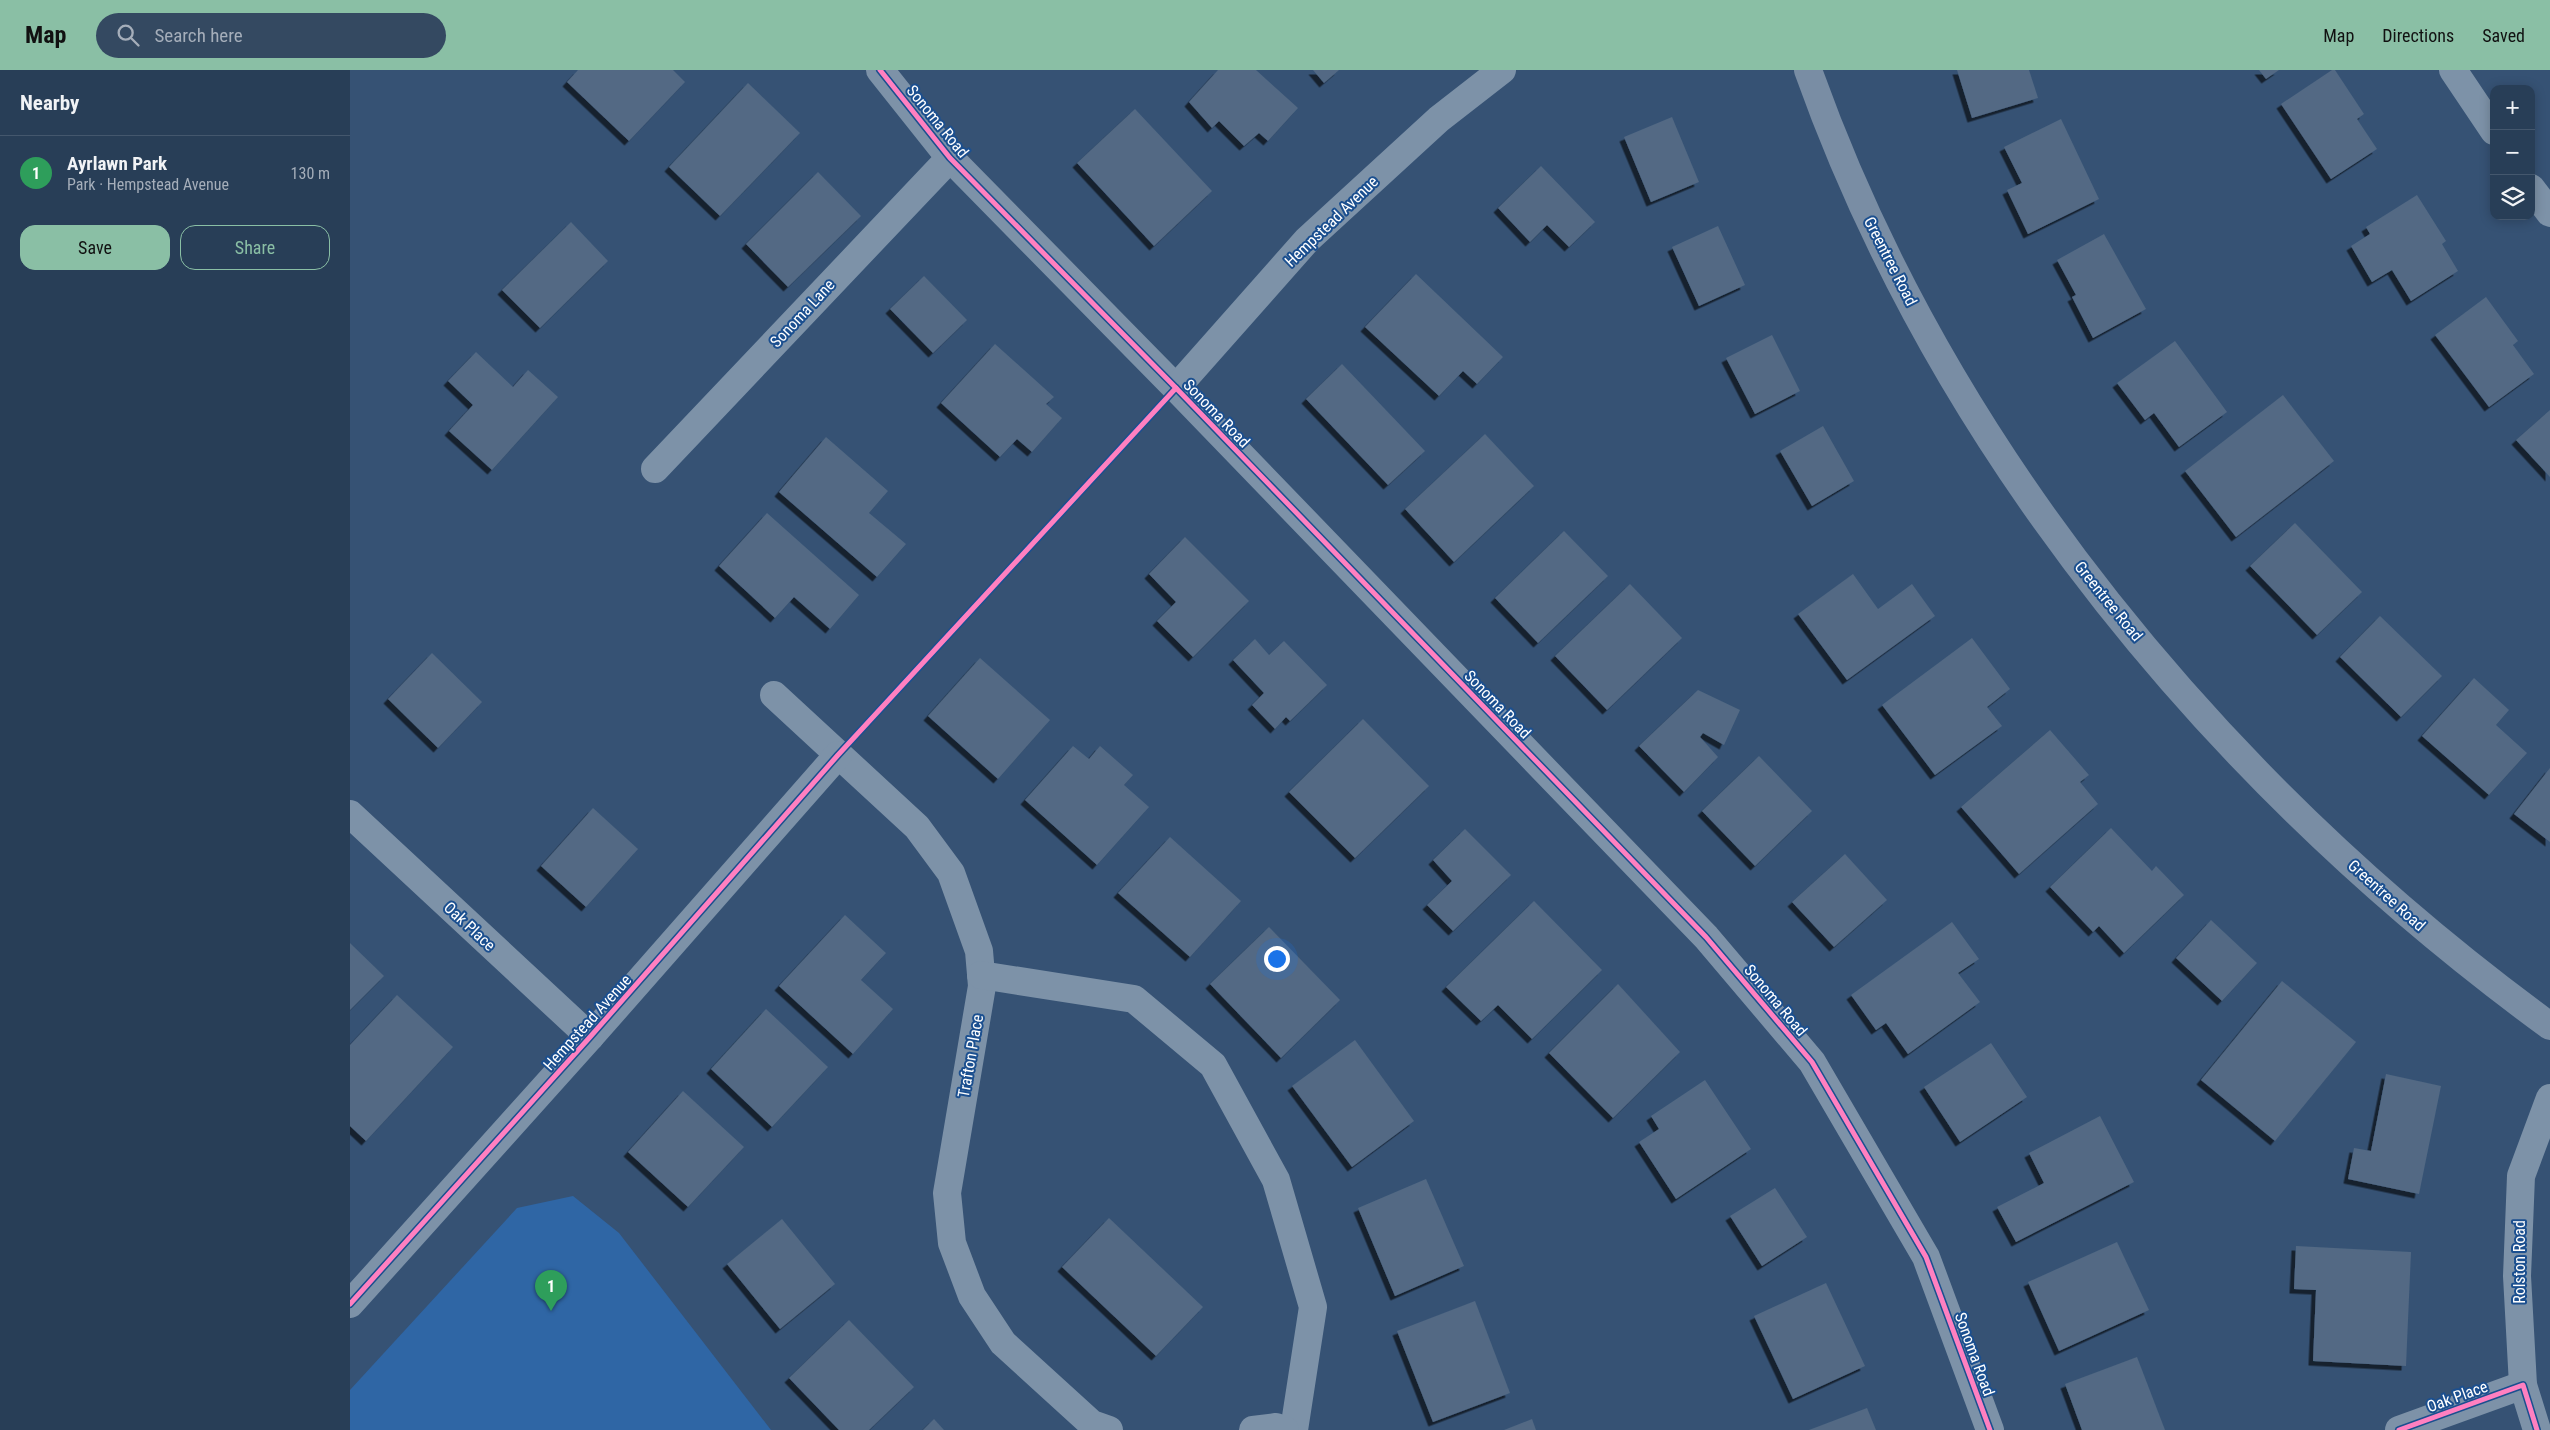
<!DOCTYPE html>
<meta charset="utf-8">
<style>
:root{--surface:#283e57;--page:#344961;--text:#f1f3f6;--muted:#a5aeba;--line:#44576d;--accent:#8abfa5}
body{margin:0;font-family:"Roboto Condensed",sans-serif;background:var(--page);color:var(--text)}
.controls{position:absolute;right:15px;top:15px;display:grid;overflow:hidden;border-radius:10px;box-shadow:0 2px 12px #0003}
.controls button{width:45px;height:45px;display:grid;place-items:center;padding:0;border:0;border-bottom:1px solid var(--line);background:var(--surface);color:var(--text);font:25px sans-serif}
.you{position:absolute;left:926px;top:888px;width:18px;height:18px;margin:-12px;border:4px solid #fff;border-radius:50%;background:#1a73e8;box-shadow:0 0 0 8px #1a73e833}
.badge{display:grid;place-items:center;width:32px;height:32px;border-radius:50%;background:var(--accent);color:#fff;font-size:16px;font-weight:700}
.pin{position:absolute;translate:-50% -41px;filter:drop-shadow(0 1px 2px #0008)}
.pin::after{content:'';position:absolute;top:26px;width:18px;height:15px;background:inherit;clip-path:polygon(0 0,100% 0,50% 100%)}
.list{margin:0;padding:0;list-style:none}
h2{display:flex;justify-content:space-between;align-items:center;height:65px;margin:0;padding:0 20px;font-size:21px}
h2 small{font-size:16px;font-weight:400;color:var(--muted)}
.list li{display:grid;grid-template-columns:32px 1fr auto;gap:15px;align-items:center;box-sizing:border-box;height:75px;padding:0 20px;border-top:1px solid var(--line)}
.list b{display:block;font-size:19px;white-space:nowrap}
.list p{margin:0;font-size:16px;white-space:nowrap;color:var(--muted)}
.list em{font-size:16px;font-style:normal;color:var(--muted)}
.actions{display:flex;gap:10px;padding:15px 20px}
.actions a{flex:1;padding:11px 0;border:1px solid var(--accent);border-radius:15px;text-align:center;font-size:18px;color:var(--accent)}
.actions .main{background:var(--accent);color:#111}
.icon{flex:none;width:28px;height:28px;fill:none;stroke:currentColor;stroke-width:2;stroke-linecap:round;stroke-linejoin:round}
.map{position:relative;flex:none;width:2200px;height:1360px;overflow:hidden}
header{display:flex;align-items:center;gap:30px;box-sizing:border-box;height:70px;padding:0 25px;background:var(--accent);color:#111}
header strong{font-size:24px}
nav{display:flex;gap:28px;margin-inline-start:auto;font-size:18px}
.search{width:350px;height:45px;background:var(--page);display:flex;align-items:center;gap:12px;box-sizing:border-box;padding:0 18px;border-radius:28px;color:var(--muted);font-size:19px}
main{display:flex}
aside{flex:1;background:var(--surface)}
.map>svg:first-child{display:block}
</style>
<header>
<strong>Map</strong>
<div class="search"><svg class="icon" aria-label="search" viewBox="0 0 24 24"><circle cx="10" cy="10" r="6"/><path d="M15 15l6 6"/></svg>Search here</div>
<nav><a>Map</a><a>Directions</a><a>Saved</a></nav>
</header>
<main>
<aside>
<h2>Nearby<small></small></h2>
<ul class="list">
<li><span class="badge" style="background:#2e9e5b">1</span><div><b>Ayrlawn Park</b><p>Park · Hempstead Avenue</p></div><em>130 m</em></li>
</ul>
<div class="actions"><a class="main">Save</a><a>Share</a></div>
</aside>
<div class="map">
<svg width="2200" height="1360" viewBox="0 0 2200 1360">
<defs>
<filter id="shadow"><feDropShadow dx="-4.5" dy="4.5" stdDeviation="0" flood-color="#0009"/></filter>
</defs>
<rect width="100%" height="100%" fill="#365274"/>
<!-- green -->
<path fill="#2f66a5" d="M223,1126L269,1163L421,1360H0V1320L167,1138Z"/>
<!-- building -->
<g fill="#526984" filter="url(#shadow)">
<path d="M228,0H323L335,12L279,71L217,12Z"/>
<path d="M868,0H906L948,38L918,71L909,63L894,76L869,51L862,58L839,32Z"/>
<path d="M963,0H989L974,13Z"/>
<path d="M1607,0H1679L1688,28L1622,48Z"/>
<path d="M1909,0H1929L1916,9Z"/>
<path d="M1982,0H1985L2014,44L2007,49L2027,79L1981,109L1931,34Z"/>
<path d="M398,13L450,63L370,146L319,97Z"/>
<path d="M785,39L862,121L804,176L727,93Z"/>
<path d="M1322,47L1349,112L1301,132L1274,67Z"/>
<path d="M1711,49L1749,129L1678,164L1657,120L1672,113L1654,77Z"/>
<path d="M1191,96L1245,152L1219,177L1197,155L1180,172L1148,138Z"/>
<path d="M468,102L511,146L438,217L396,174Z"/>
<path d="M2067,125L2096,171L2092,174L2108,201L2061,231L2042,200L2022,212L2001,176L2020,164L2016,157Z"/>
<path d="M221,152L258,191L190,258L152,220Z"/>
<path d="M1368,156L1395,215L1349,236L1322,177Z"/>
<path d="M1754,164L1796,239L1743,268L1722,227L1726,225L1707,190Z"/>
<path d="M1066,204L1153,287L1127,314L1113,301L1089,326L1015,257Z"/>
<path d="M574,206L617,250L583,283L540,239Z"/>
<path d="M2136,227L2168,271L2163,275L2184,304L2139,337L2085,265Z"/>
<path d="M1422,265L1450,321L1405,344L1376,288Z"/>
<path d="M1825,271L1877,342L1829,377L1804,343L1795,350L1767,313Z"/>
<path d="M645,274L704,327L696,334L712,348L682,382L667,369L650,387L591,333Z"/>
<path d="M126,282L163,317L178,300L208,327L142,400L99,361L123,335L98,311Z"/>
<path d="M992,294L1075,381L1038,415L956,329Z"/>
<path d="M1933,325L1984,391L1886,467L1835,401Z"/>
<path d="M2200,340V407L2166,370Z"/>
<path d="M1473,356L1504,411L1462,436L1430,381Z"/>
<path d="M1135,364L1184,416L1104,492L1055,439Z"/>
<path d="M476,367L538,421L519,443L556,474L527,507L429,422Z"/>
<path d="M417,443L509,525L480,559L444,527L425,548L369,496Z"/>
<path d="M1945,453L2012,522L1967,565L1900,496Z"/>
<path d="M1214,461L1258,506L1188,573L1145,528Z"/>
<path d="M835,467L899,531L843,587L807,551L826,532L799,504Z"/>
<path d="M1503,504L1528,539L1562,514L1585,546L1497,610L1448,544Z"/>
<path d="M1280,514L1332,568L1257,640L1205,586Z"/>
<path d="M2030,546L2092,606L2051,647L1990,587Z"/>
<path d="M1622,568L1660,619L1637,637L1652,656L1585,705L1532,635Z"/>
<path d="M905,569L919,585L934,571L977,615L940,651L936,647L925,659L902,635L914,623L883,590Z"/>
<path d="M82,583L132,632L88,678L38,629Z"/>
<path d="M630,588L700,650L648,709L578,646Z"/>
<path d="M2124,608L2159,640L2146,655L2177,683L2139,725L2072,666Z"/>
<path d="M1348,620L1390,640L1374,675L1353,663L1350,667L1368,687L1334,722L1289,676Z"/>
<path d="M1013,649L1079,716L1005,788L939,722Z"/>
<path d="M1700,660L1739,705L1730,712L1748,734L1669,804L1611,737Z"/>
<path d="M723,676L739,689L750,676L783,705L774,715L799,737L747,795L675,730Z"/>
<path d="M1409,686L1462,741L1405,796L1352,741Z"/>
<path d="M2200,698V772L2164,744Z"/>
<path d="M243,738L288,779L236,837L191,796Z"/>
<path d="M1761,758L1802,801L1806,796L1834,825L1774,883L1749,856L1743,862L1700,817Z"/>
<path d="M1115,759L1161,805L1103,861L1077,835L1102,811L1083,790Z"/>
<path d="M820,767L891,831L840,887L768,823Z"/>
<path d="M1495,784L1537,830L1484,877L1442,832Z"/>
<path d="M1184,831L1252,900L1182,969L1148,935L1131,951L1096,917Z"/>
<path d="M495,845L536,883L511,910L543,939L503,984L429,916Z"/>
<path d="M1861,850L1907,893L1872,931L1826,888Z"/>
<path d="M1602,852L1629,889L1608,903L1630,932L1558,984L1536,953L1526,960L1501,925Z"/>
<path d="M919,857L990,930L931,988L860,914Z"/>
<path d="M0,873L34,906L0,940Z"/>
<path d="M1932,911L2006,972L1925,1071L1851,1010Z"/>
<path d="M1268,914L1330,982L1263,1048L1199,983Z"/>
<path d="M47,925L103,977L16,1071L0,1056V975Z"/>
<path d="M416,939L478,997L422,1057L361,999Z"/>
<path d="M1005,970L1064,1051L1002,1097L942,1016Z"/>
<path d="M1641,973L1677,1027L1610,1072L1574,1017Z"/>
<path d="M2036,1004L2091,1016L2069,1124L1998,1109L2004,1078L2021,1081Z"/>
<path d="M1355,1010L1401,1079L1326,1129L1289,1072L1309,1059L1301,1046Z"/>
<path d="M333,1021L394,1077L338,1137L278,1082Z"/>
<path d="M1750,1046L1784,1112L1666,1172L1647,1137L1694,1113L1679,1083Z"/>
<path d="M1076,1109L1114,1196L1045,1226L1008,1138Z"/>
<path d="M1425,1118L1457,1167L1412,1196L1380,1146Z"/>
<path d="M759,1148L853,1237L806,1286L712,1197Z"/>
<path d="M432,1149L485,1214L430,1259L377,1194Z"/>
<path d="M1767,1172L1799,1240L1709,1281L1678,1212Z"/>
<path d="M1946,1176L2061,1182L2056,1296L1963,1291L1966,1220L1944,1219Z"/>
<path d="M1476,1213L1515,1296L1443,1329L1404,1246Z"/>
<path d="M1125,1231L1160,1323L1083,1352L1047,1261Z"/>
<path d="M499,1250L564,1317L519,1360H489L439,1308Z"/>
<path d="M1787,1287L1815,1360H1732L1715,1314Z"/>
<path d="M1517,1338L1526,1360H1459Z"/>
<path d="M584,1349L594,1360H573Z"/>
<path d="M1182,1349L1186,1360H1154Z"/>
</g>
<g fill="none" stroke-linecap="round" stroke-linejoin="round">
<!-- street -->
<g stroke="#7d92a8" stroke-width="28">
<path d="M530,0L600,88L826,318L1356,867L1462,992L1576,1187L1640,1360"/>
<path d="M2103,0L2144,61"/>
<path d="M2181,118L2200,143"/>
<path d="M826,318L957,170L1089,49L1152,0"/>
<path d="M305,399L600,88"/>
<path d="M424,625L567,757L601,803L629,881L632,916L597,1123L602,1173L622,1226L653,1273L742,1354L759,1360"/>
<path d="M0,744L240,967"/>
<path d="M631,905L784,929L863,995L926,1110L963,1237L944,1360"/>
<path d="M0,1234L240,967L488,685"/>
<path d="M903,1360L926,1357L935,1360"/>
<path d="M2049,1360L2173,1315"/>
<path d="M2187,1360L2173,1315L2167,1206L2171,1106L2200,1028"/>
</g>
<!-- secondary -->
<path stroke="#798da4" stroke-width="28" d="M1458,0C1595,385 1873,717 2200,956"/>
<!-- cycleway casing -->
<g stroke="#1b4f8f" stroke-width="8">
<g id="cycleway">
<path d="M530,0L600,88L826,318L1356,867L1462,992L1576,1187L1640,1360"/>
<path d="M0,1234L240,967L488,685L826,318"/>
<path d="M2049,1360L2173,1315L2187,1360"/>
</g>
</g>
<!-- cycleway -->
<use href="#cycleway" stroke="#ff80c0" stroke-width="5"/>
</g>
<g text-anchor="middle" stroke-width="4" stroke-linejoin="round" paint-order="stroke">
<!-- street labels -->
<g font-size="16" fill="#fff" stroke="#1b4f8f">
<text transform="translate(588 51) rotate(51)" y="6">Sonoma Road</text>
<text transform="translate(981 151) rotate(-44)" y="6">Hempstead Avenue</text>
<text transform="translate(1541 191) rotate(63)" y="6">Greentree Road</text>
<text transform="translate(452 243) rotate(-47)" y="6">Sonoma Lane</text>
<text transform="translate(867 343) rotate(46)" y="6">Sonoma Road</text>
<text transform="translate(1759 531) rotate(51)" y="6">Greentree Road</text>
<text transform="translate(1148 634) rotate(46)" y="6">Sonoma Road</text>
<text transform="translate(2037 825) rotate(42)" y="6">Greentree Road</text>
<text transform="translate(120 856) rotate(43)" y="6">Oak Place</text>
<text transform="translate(1426 930) rotate(50)" y="6">Sonoma Road</text>
<text transform="translate(237 952) rotate(-48)" y="6">Hempstead Avenue</text>
<text transform="translate(620 986) rotate(-80)" y="6">Trafton Place</text>
<text transform="translate(2169 1192) rotate(-90)" y="6">Rolston Road</text>
<text transform="translate(1625 1284) rotate(70)" y="6">Sonoma Road</text>
<text transform="translate(2107 1326) rotate(-20)" y="6">Oak Place</text>
</g>
</g>
</svg>
<div class="controls">
<button>+</button>
<button>−</button>
<button><svg class="icon" aria-label="layers" viewBox="0 0 24 24"><path d="M12 4l9 5-9 5-9-5zM3 14l9 5 9-5"/></svg></button>
</div>
<div class="you"></div>
<div class="pin badge" style="left:201px;top:1241px;background:#2e9e5b">1</div>
</div>
</main>
